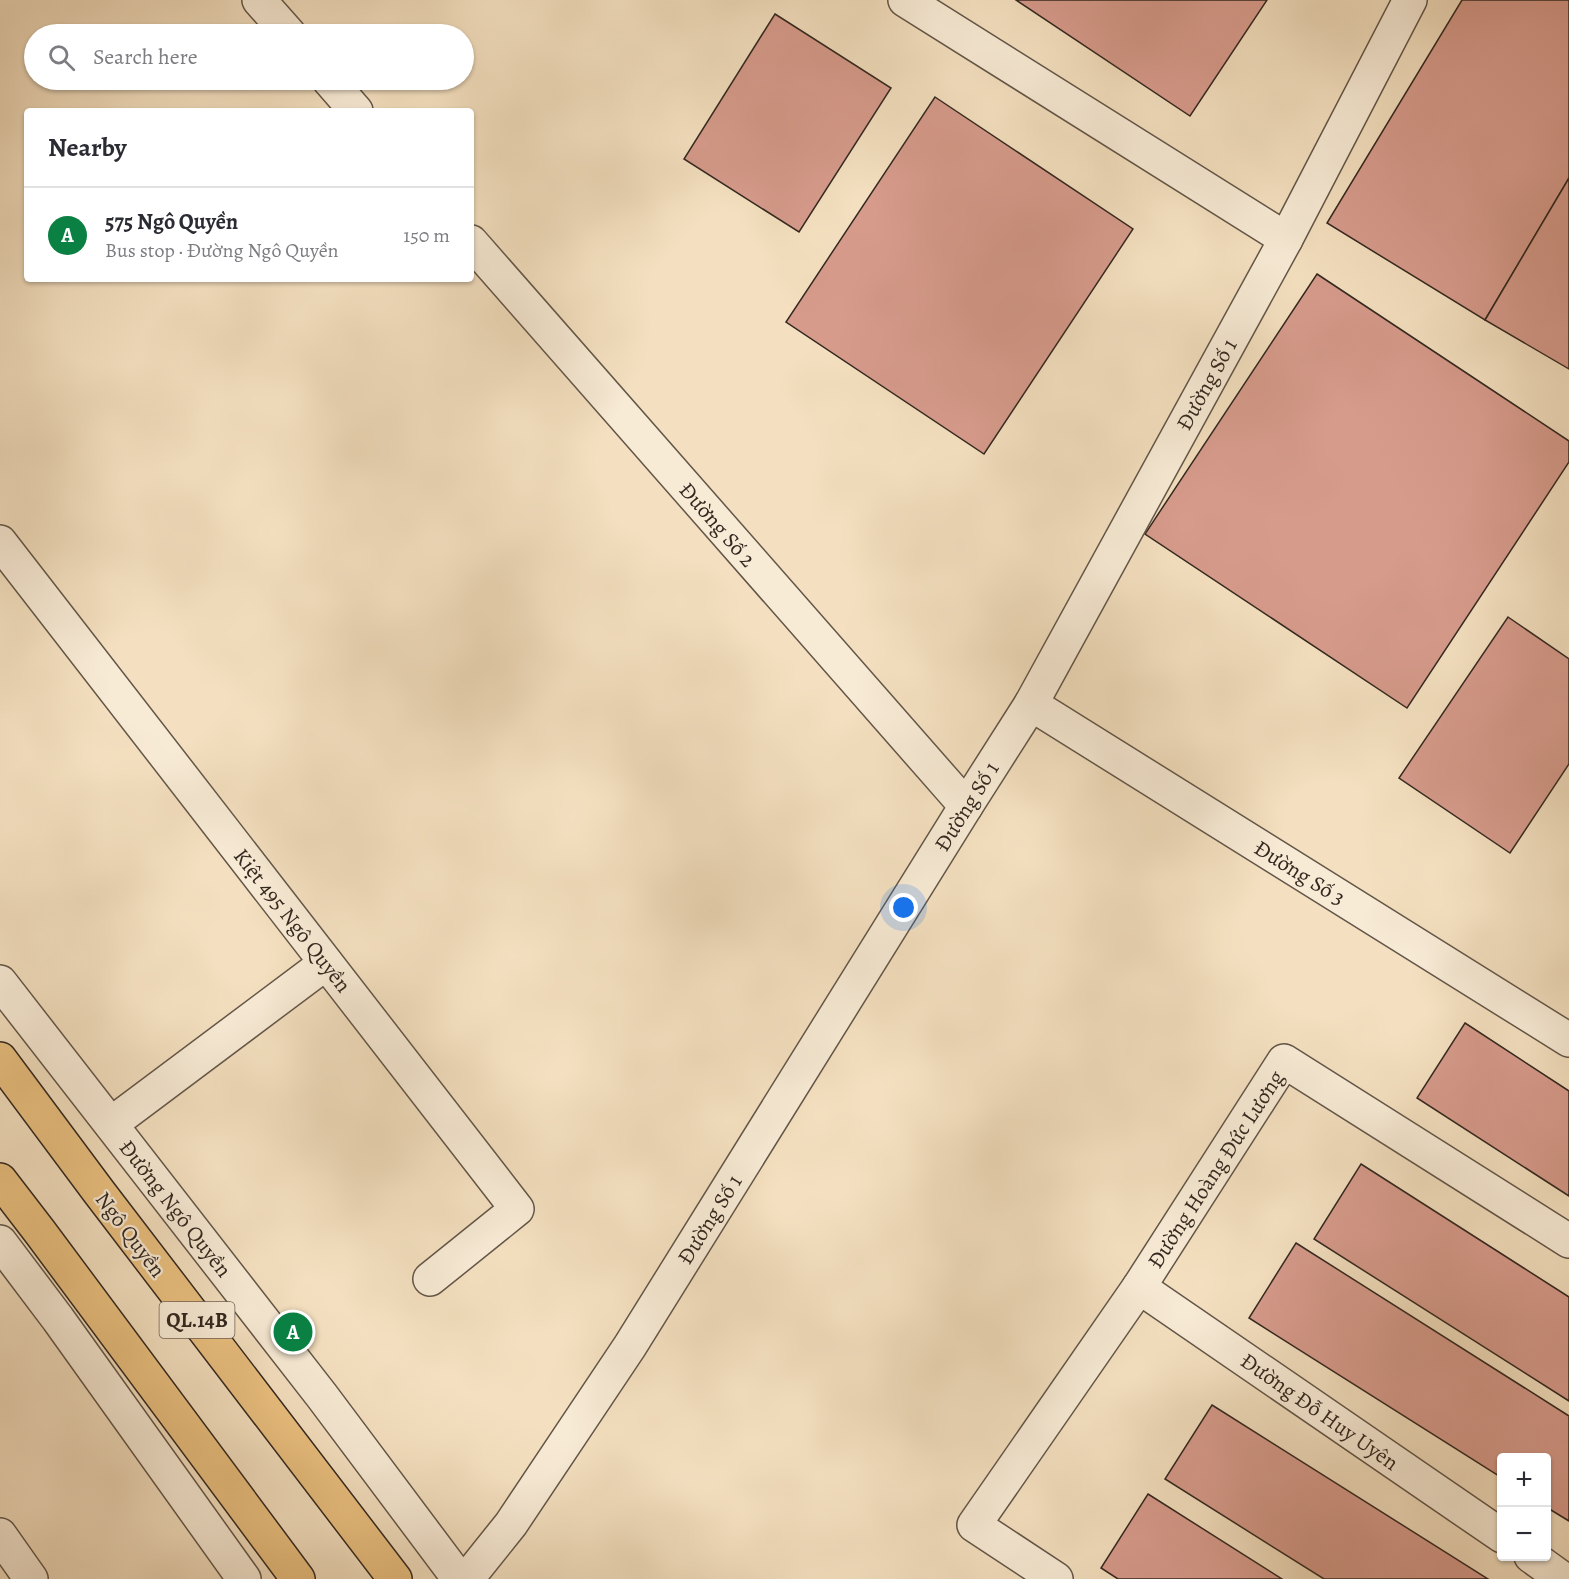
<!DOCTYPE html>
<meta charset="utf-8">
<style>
:root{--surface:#fff;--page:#f2f2f3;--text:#2b2b33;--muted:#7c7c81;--line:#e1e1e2;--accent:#0b8043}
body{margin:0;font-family:Alegreya,serif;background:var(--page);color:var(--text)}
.controls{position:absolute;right:18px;bottom:18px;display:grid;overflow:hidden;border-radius:6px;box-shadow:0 2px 4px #0004}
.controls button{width:54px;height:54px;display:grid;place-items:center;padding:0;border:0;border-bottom:2px solid var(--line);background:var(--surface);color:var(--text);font:30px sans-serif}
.you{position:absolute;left:904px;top:908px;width:21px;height:21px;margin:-15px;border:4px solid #fff;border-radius:50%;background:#1a73e8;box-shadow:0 0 0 9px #1a73e833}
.badge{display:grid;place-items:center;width:39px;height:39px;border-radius:50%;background:var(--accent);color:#fff;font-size:20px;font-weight:700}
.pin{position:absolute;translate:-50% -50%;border:3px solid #fff;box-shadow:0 2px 6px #0006}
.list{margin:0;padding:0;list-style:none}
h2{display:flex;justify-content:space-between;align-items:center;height:78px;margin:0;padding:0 24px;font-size:26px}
h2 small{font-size:20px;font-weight:400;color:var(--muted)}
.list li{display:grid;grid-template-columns:39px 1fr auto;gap:18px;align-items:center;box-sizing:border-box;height:96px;padding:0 24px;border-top:2px solid var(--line)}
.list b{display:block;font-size:22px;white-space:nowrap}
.list p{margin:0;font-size:20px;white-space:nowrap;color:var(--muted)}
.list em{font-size:20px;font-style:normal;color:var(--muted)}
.icon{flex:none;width:33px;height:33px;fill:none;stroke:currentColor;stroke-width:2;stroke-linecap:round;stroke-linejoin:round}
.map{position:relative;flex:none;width:1569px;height:1579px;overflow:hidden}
.search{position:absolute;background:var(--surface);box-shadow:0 2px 4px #0004;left:24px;top:24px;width:450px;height:66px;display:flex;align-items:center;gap:15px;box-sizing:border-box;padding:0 21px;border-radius:33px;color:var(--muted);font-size:22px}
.panel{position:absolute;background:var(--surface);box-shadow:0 2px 4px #0004;left:24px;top:108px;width:450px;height:174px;border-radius:6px}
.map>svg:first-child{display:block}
</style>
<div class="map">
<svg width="1569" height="1579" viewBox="0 0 1569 1579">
<rect width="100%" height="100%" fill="#f4e0c0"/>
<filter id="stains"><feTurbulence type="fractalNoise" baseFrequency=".00333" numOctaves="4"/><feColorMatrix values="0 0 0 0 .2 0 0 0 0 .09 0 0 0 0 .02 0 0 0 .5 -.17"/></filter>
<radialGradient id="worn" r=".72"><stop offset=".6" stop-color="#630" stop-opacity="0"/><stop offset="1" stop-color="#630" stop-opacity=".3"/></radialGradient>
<!-- building -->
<g fill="#d79b8c" stroke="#332820" stroke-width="1.5">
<path d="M1016,0H1267L1190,116Z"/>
<path d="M1462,0H1569V178L1485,320L1327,223Z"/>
<path d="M775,14L891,88L799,232L684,159Z"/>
<path d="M935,97L1133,229L984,454L786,322Z"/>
<path d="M1569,178V369L1485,320Z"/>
<path d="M1317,274L1569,441V462L1407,708L1145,534Z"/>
<path d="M1508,617L1569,659V764L1510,853L1399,778Z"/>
<path d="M1465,1023L1569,1091V1196L1417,1098Z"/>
<path d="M1361,1164L1569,1297V1401L1314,1239Z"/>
<path d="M1296,1243L1569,1416V1521L1546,1507V1458H1502V1478L1249,1318Z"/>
<path d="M1212,1405L1488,1579H1324L1165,1479Z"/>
<path d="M1148,1494L1282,1579H1118L1101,1568Z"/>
</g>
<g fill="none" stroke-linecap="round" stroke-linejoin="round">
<!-- minor casing -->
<g stroke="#635648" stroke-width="36">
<g id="minor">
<path d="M259,0L289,34"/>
<path d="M905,0L1286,239"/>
<path d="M329,80L356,111"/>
<path d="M471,242L966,806"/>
<path d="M0,542L517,1209L430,1279"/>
<path d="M1031,704L1569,1040"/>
<path d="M0,982L322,1396L459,1579"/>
<path d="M111,1124L326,963"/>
<path d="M0,1242L58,1319L244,1579"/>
<path d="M1139,1287L1502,1536"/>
<path d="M0,1535L31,1579"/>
<path d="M1531,1556L1563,1579"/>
<path d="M467,1579L511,1524L630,1346L966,806L1031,704L1286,239L1410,0"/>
<path d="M1056,1579L974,1525L1139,1287L1284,1061L1569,1241"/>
</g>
</g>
<!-- highway casing -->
<g stroke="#332820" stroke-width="36">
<g id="highway">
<path d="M0,1059L99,1192L395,1579"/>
<path d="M0,1180L40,1232L298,1579"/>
</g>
</g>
<!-- minor -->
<use href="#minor" stroke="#f8ebd6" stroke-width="33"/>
<!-- highway -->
<use href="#highway" stroke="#eac080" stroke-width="33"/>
</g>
<g text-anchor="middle" stroke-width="4.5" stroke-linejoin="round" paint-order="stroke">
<!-- shield labels -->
<rect fill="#f8ebd6" stroke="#6e6257" stroke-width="1.5" x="159.5" y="1302" width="75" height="36" rx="4.5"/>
<g font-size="21" font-weight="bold" fill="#332820">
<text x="197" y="1327">QL.14B</text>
</g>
<!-- street labels -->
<g font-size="22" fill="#332820" stroke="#f8ebd6">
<text transform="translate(1206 384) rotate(-61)" y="8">Đường Số 1</text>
<text transform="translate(718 524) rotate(49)" y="8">Đường Số 2</text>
<text transform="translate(966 806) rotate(-58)" y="8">Đường Số 1</text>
<text transform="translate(1300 872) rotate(32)" y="8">Đường Số 3</text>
<text transform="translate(293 920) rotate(52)" y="8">Kiệt 495 Ngô Quyền</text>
<text transform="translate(1215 1169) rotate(-57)" y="8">Đường Hoàng Đức Lương</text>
<text transform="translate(176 1208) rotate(52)" y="8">Đường Ngô Quyền</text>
<text transform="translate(709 1219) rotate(-58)" y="8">Đường Số 1</text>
<text transform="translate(131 1234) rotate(53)" y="8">Ngô Quyền</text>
<text transform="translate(1320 1411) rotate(35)" y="8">Đường Đỗ Huy Uyên</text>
</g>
</g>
<rect width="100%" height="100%" filter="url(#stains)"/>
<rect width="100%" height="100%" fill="url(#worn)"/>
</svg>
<div class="controls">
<button>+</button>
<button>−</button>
</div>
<div class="you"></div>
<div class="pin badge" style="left:293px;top:1332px">A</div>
<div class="search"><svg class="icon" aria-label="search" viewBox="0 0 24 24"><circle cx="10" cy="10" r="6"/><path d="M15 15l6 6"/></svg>Search here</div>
<section class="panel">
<h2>Nearby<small></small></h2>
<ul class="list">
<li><span class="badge">A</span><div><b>575 Ngô Quyền</b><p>Bus stop · Đường Ngô Quyền</p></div><em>150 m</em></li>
</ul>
</section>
</div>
